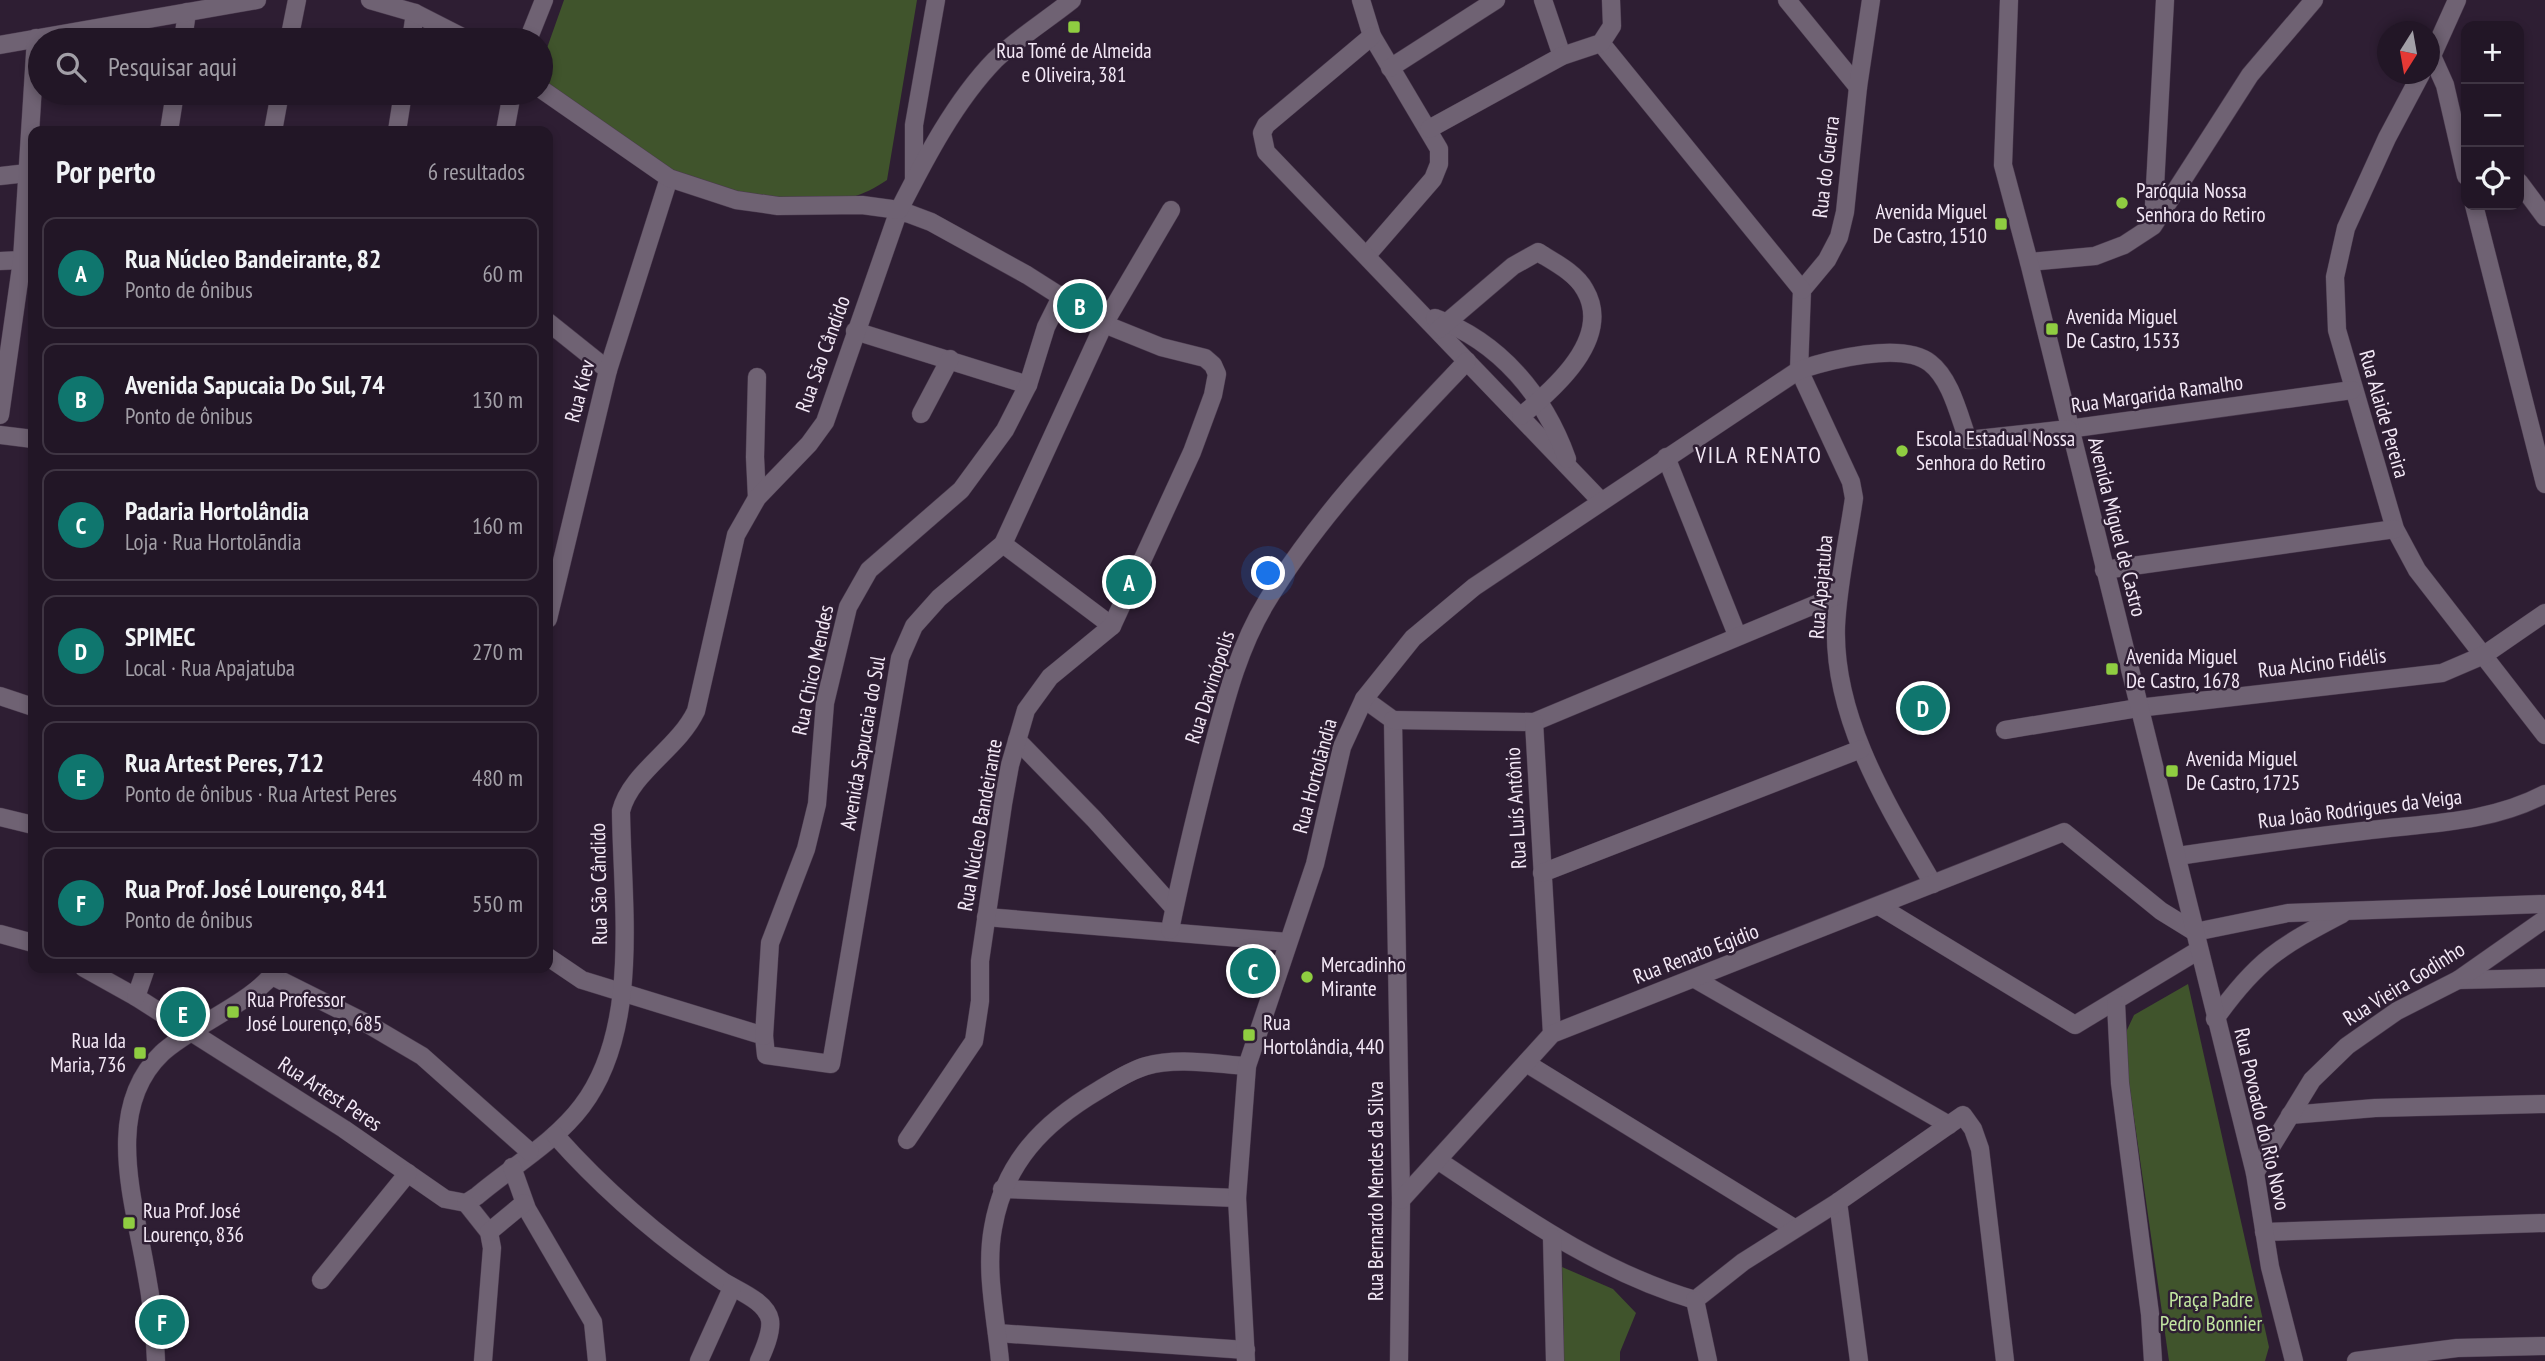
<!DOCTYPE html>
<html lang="pt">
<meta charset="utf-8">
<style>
:root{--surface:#221626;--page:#2a1f2e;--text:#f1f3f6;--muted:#a29fa7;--line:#3f3543;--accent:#0f766e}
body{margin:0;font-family:"PT Sans Narrow",sans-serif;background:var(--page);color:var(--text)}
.controls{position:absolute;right:21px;top:21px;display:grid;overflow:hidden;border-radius:14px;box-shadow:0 4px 10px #0003}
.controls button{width:63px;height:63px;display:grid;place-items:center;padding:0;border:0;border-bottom:2px solid var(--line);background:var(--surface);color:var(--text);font:35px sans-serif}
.compass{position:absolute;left:2377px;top:21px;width:63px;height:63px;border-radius:50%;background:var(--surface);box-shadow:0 4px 10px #0003;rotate:191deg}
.you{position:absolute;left:1269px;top:574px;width:24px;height:24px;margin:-18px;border:5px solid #fff;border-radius:50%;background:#1a73e8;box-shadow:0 0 0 10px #1a73e833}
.badge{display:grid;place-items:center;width:46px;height:46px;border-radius:50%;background:var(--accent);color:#fff;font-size:23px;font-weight:700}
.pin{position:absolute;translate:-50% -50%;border:4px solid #fff;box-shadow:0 2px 7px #0006}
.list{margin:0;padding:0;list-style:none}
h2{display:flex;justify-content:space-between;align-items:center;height:91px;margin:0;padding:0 28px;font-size:30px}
h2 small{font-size:23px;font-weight:400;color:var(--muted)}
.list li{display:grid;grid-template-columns:46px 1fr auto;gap:21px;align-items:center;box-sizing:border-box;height:112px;margin:0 14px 14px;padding:0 14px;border:2px solid var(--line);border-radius:14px}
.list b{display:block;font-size:26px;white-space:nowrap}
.list p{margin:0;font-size:23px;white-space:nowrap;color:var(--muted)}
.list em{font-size:23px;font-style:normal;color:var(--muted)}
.icon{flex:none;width:38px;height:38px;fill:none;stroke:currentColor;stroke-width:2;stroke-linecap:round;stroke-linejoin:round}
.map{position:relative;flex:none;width:2545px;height:1361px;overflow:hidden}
.search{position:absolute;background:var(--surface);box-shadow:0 4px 10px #0003;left:28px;top:28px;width:525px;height:77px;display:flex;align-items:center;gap:18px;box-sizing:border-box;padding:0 24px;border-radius:38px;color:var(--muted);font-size:26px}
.panel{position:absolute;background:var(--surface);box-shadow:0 4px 10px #0003;left:28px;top:126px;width:525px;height:847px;border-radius:14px}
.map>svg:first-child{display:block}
</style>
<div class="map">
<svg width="2545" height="1361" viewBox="0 0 2545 1361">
<rect width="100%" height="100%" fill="#2e1e33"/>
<!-- green -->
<g fill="#40542c">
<path d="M564,0H917L887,180C854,202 835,202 796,200C771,199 741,197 716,190C658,171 592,114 541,78V65Z"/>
<path d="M2188,984L2269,1347L2265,1361H2169L2127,1069V1030L2134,1015Z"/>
<path d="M1562,1267L1613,1289L1636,1313L1620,1352V1361H1564Z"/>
</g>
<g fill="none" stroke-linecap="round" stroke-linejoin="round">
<!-- minor casing -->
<g stroke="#4a3a4e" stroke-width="19">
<g id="minor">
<path d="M1361,0L1372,36L1439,149V164L1433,179L1368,254"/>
<path d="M1543,0L1562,56"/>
<path d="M1787,0L1858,87"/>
<path d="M1871,0L1858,87L1845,212L1839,237L1827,260L1802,290L1799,370L1851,482L1854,498C1848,540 1838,583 1836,626C1833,719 1888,806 1933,884"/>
<path d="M1372,36L1266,125L1262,133L1266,152L1600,500"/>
<path d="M183,40L187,12"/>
<path d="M289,40L297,0"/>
<path d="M411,40L415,13"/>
<path d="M1601,43L1802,290"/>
<path d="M0,45L257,0"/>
<path d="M2432,56L2445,85L2466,176"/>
<path d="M2430,60L2457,0"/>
<path d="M1390,68L1496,0"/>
<path d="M2421,74L2387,138L2346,228L2335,277L2337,330L2395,529L2417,570L2545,735"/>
<path d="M1429,129L1562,56L1601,43L1612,26L1611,0"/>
<path d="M169,131L175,93"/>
<path d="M273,131L280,93"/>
<path d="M397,131L403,93"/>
<path d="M0,176L27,173"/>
<path d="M914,179V125L936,0"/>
<path d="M2519,182L2545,217"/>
<path d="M2474,205L2545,484"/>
<path d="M2153,224L2165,0"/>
<path d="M0,261L22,260"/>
<path d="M2029,262L2095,256L2124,245L2153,226L2250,75L2314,0"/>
<path d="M1435,318C1500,342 1544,395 1567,459"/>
<path d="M548,322L608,370"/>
<path d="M1438,330L1513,266L1538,252C1554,262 1576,273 1585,290C1613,338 1554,389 1521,416"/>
<path d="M855,331L1028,385"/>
<path d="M921,414L950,359"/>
<path d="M0,415L22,260L36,38"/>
<path d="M2068,429L2352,390"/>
<path d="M0,435L33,439"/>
<path d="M1666,457L1737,635"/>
<path d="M757,498L755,457L757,377"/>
<path d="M1003,544L1112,626"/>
<path d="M2104,570L2395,529"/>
<path d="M548,619L608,370L669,178"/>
<path d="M0,696L33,707"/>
<path d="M1364,699L1393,720L1401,1200L1399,1361"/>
<path d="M1393,720L1534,722L1838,595"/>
<path d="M1534,722L1552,1034"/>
<path d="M2005,730L2138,708L2442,673L2484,655L2545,613"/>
<path d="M1017,740L1094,819L1174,908"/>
<path d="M0,817L33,825"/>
<path d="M2178,856C2239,847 2301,838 2363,831C2425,823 2488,824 2545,794"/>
<path d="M1542,873L1861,749"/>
<path d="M1879,906L2075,1025L2199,950"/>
<path d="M986,917L1288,942"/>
<path d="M1170,930C1182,871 1196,813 1211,755C1225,702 1238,648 1267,601C1321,512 1396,436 1467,361"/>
<path d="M0,934L33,943"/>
<path d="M548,957L582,980L764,1036L766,1055L831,1064L900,658L914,626L939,598L1003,544L1104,324L1171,210"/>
<path d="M84,968L136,997L344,1129L445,1199L466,1203L477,1196C511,1167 555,1142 582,1106C641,1028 622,904 621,811C631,772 678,749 696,711L736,535L757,498L809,444L825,422L899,210L931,222L1027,275L1104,324L1161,347L1205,358L1213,365L1217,374L1213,395L1192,452L1112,626L1050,677L1026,710L1010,765L1003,804L980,961V1001L974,1041L907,1140"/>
<path d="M272,976L366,1023L422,1056L530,1152"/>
<path d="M1695,979L1949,1125"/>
<path d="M2458,980L2545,978"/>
<path d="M136,997L146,968"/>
<path d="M2116,1003L2120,1083L2150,1314L2153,1361"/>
<path d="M2215,1019C2257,960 2279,947 2342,914"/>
<path d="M764,1036L770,943L806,849L817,804L825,703L848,607L869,570L961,490L1005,430L1028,385L1046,327L1062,295"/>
<path d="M1526,1063L1794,1228"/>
<path d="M2290,1115L2375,1108L2545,1104"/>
<path d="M555,1135C603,1189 661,1239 721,1280C735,1290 766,1300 770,1320C772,1332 764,1350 759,1361"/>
<path d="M1439,1161C1520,1215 1600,1272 1695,1300"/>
<path d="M512,1167L527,1209L593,1322L597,1361"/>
<path d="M2255,1173L2312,1080L2347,1046L2397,1011L2458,980L2545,919"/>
<path d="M1002,1189L1237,1198"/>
<path d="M1401,1200L1552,1034L2064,832L2161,911L2195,932L2288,913L2545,904"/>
<path d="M1838,1202L1859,1361"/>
<path d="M466,1203L489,1232L492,1248L483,1361"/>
<path d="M489,1232L524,1203"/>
<path d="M2264,1232L2545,1223"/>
<path d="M1552,1237L1555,1361"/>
<path d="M321,1280L408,1173"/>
<path d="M1695,1300L1743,1262L1838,1202L1963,1115L1973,1129L1980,1149L2005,1361"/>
<path d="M1695,1300L1708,1361"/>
<path d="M997,1333L1246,1350"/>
<path d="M699,1361L732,1288"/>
<path d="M1000,1361C996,1318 985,1271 993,1228C1004,1163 1043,1123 1099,1090C1114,1081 1129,1071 1146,1066C1177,1057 1215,1064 1247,1066"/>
</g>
</g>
<!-- tertiary casing -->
<g stroke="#4a3a4e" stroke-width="19">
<g id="tertiary">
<path d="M370,0L415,13L468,40"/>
<path d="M2009,0L2003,165L2029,262L2255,1173L2270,1267L2294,1361"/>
<path d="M528,40L544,0"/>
<path d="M541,89L669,178L736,200L778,206L862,205L899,210C925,159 955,101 995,60C1018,38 1047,20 1072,0"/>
<path d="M505,131L512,93"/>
<path d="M156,1361C155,1330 151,1296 145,1266C133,1198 104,1108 162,1053C192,1025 257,1001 277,968"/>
<path d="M1246,1361L1237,1198L1247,1066L1315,864L1342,747L1364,699L1413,638L1474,587L1799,370C1829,360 1902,341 1930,363C1951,379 1959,416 1968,440L2068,429"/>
<path d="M2356,1361L2457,1348L2545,1346"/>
</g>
</g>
<!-- minor -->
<use href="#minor" stroke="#6f6273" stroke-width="18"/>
<!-- tertiary -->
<use href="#tertiary" stroke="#6f6273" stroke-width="18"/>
</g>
<!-- markers -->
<g fill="#8fcd41" stroke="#2e1e33" stroke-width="2.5">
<rect x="1067" y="20" width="14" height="14" rx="3.5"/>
<circle cx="2122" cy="203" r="7"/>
<rect x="1994" y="217" width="14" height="14" rx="3.5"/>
<rect x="2045" y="322" width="14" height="14" rx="3.5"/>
<circle cx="1902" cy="451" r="7"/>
<rect x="2105" y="662" width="14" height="14" rx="3.5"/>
<rect x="2165" y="764" width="14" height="14" rx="3.5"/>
<circle cx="1307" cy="977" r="7"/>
<rect x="226" y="1005" width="14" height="14" rx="3.5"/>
<rect x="1242" y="1028" width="14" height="14" rx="3.5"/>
<rect x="133" y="1046" width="14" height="14" rx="3.5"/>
<rect x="122" y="1216" width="14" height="14" rx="3.5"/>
</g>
<g text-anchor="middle" stroke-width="5" stroke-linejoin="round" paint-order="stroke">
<!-- poi labels -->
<g font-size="21" fill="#f3e8f6" stroke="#2e1e33" text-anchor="start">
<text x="1074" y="58" text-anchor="middle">Rua Tomé de Almeida<tspan x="1074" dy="24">e Oliveira, 381</tspan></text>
<text x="2136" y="198">Paróquia Nossa<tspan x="2136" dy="24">Senhora do Retiro</tspan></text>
<text x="1987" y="219" text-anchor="end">Avenida Miguel<tspan x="1987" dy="24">De Castro, 1510</tspan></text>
<text x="2066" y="324">Avenida Miguel<tspan x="2066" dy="24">De Castro, 1533</tspan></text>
<text x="1916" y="446">Escola Estadual Nossa<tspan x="1916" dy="24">Senhora do Retiro</tspan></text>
<text x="2126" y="664">Avenida Miguel<tspan x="2126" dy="24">De Castro, 1678</tspan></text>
<text x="2186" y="766">Avenida Miguel<tspan x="2186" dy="24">De Castro, 1725</tspan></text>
<text x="1321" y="972">Mercadinho<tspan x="1321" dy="24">Mirante</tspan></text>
<text x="247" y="1007">Rua Professor<tspan x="247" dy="24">José Lourenço, 685</tspan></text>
<text x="1263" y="1030">Rua<tspan x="1263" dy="24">Hortolândia, 440</tspan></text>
<text x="126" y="1048" text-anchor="end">Rua Ida<tspan x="126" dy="24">Maria, 736</tspan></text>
<text x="143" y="1218">Rua Prof. José<tspan x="143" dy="24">Lourenço, 836</tspan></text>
</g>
<!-- street labels -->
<g font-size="21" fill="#f3e8f6" stroke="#2e1e33">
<text transform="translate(1826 167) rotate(-83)" y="7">Rua do Guerra</text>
<text transform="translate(823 354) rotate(-70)" y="7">Rua São Cândido</text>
<text transform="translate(580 391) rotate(-75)" y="7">Rua Kiev</text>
<text transform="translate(2157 394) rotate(-8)" y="7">Rua Margarida Ramalho</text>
<text transform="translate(2384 414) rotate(74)" y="7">Rua Alaide Pereira</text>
<text transform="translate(2117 527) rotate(76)" y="7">Avenida Miguel de Castro</text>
<text transform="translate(1821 587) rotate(-85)" y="7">Rua Apajatuba</text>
<text transform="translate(2322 663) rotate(-7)" y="7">Rua Alcino Fidélis</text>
<text transform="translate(813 670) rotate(-78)" y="7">Rua Chico Mendes</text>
<text transform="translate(1210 687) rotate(-72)" y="7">Rua Davinópolis</text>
<text transform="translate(863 743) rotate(-80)" y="7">Avenida Sapucaia do Sul</text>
<text transform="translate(1315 776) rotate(-75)" y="7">Rua Hortolãndia</text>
<text transform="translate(1516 808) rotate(-93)" y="7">Rua Luís Antônio</text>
<text transform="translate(2360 809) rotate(-7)" y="7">Rua João Rodrigues da Veiga</text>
<text transform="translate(980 825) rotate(-80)" y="7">Rua Núcleo Bandeirante</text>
<text transform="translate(599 884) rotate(-91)" y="7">Rua São Cândido</text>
<text transform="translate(1696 954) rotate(-21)" y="7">Rua Renato Egidio</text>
<text transform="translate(2404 984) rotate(-32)" y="7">Rua Vieira Godinho</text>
<text transform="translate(330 1094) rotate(33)" y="7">Rua Artest Peres</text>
<text transform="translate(2262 1119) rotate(77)" y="7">Rua Povoado do Rio Novo</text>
<text transform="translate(1376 1191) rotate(-90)" y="7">Rua Bernardo Mendes da Silva</text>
</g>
<!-- park labels -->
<g font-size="21" fill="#c2e6a1" stroke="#2e1e33">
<text x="2211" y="1307">Praça Padre<tspan x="2211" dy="24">Pedro Bonnier</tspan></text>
</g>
<!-- neighbourhood labels -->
<g font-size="23" letter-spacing="2" fill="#f3e8f6" stroke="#2e1e33">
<text x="1759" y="463">VILA RENATO</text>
</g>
</g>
</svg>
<div class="controls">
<button>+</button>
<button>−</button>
<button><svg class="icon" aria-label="locate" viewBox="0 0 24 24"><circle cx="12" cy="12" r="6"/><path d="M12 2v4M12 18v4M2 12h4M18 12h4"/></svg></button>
</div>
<svg class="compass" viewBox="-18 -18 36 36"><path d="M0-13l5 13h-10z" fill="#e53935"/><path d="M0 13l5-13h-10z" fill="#a29fa7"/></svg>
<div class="you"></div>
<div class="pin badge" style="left:1129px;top:582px">A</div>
<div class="pin badge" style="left:1080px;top:306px">B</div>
<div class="pin badge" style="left:1253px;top:971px">C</div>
<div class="pin badge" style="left:1923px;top:708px">D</div>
<div class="pin badge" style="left:183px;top:1014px">E</div>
<div class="pin badge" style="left:162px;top:1322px">F</div>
<div class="search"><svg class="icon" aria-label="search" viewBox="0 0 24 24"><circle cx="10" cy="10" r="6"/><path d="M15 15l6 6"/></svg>Pesquisar aqui</div>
<section class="panel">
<h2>Por perto<small>6 resultados</small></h2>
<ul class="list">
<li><span class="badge">A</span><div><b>Rua Núcleo Bandeirante, 82</b><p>Ponto de ônibus</p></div><em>60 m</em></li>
<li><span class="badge">B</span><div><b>Avenida Sapucaia Do Sul, 74</b><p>Ponto de ônibus</p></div><em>130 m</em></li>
<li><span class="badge">C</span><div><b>Padaria Hortolândia</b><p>Loja · Rua Hortolãndia</p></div><em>160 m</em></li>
<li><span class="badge">D</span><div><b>SPIMEC</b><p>Local · Rua Apajatuba</p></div><em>270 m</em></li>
<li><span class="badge">E</span><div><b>Rua Artest Peres, 712</b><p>Ponto de ônibus · Rua Artest Peres</p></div><em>480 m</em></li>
<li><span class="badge">F</span><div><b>Rua Prof. José Lourenço, 841</b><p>Ponto de ônibus</p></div><em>550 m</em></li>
</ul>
</section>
</div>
